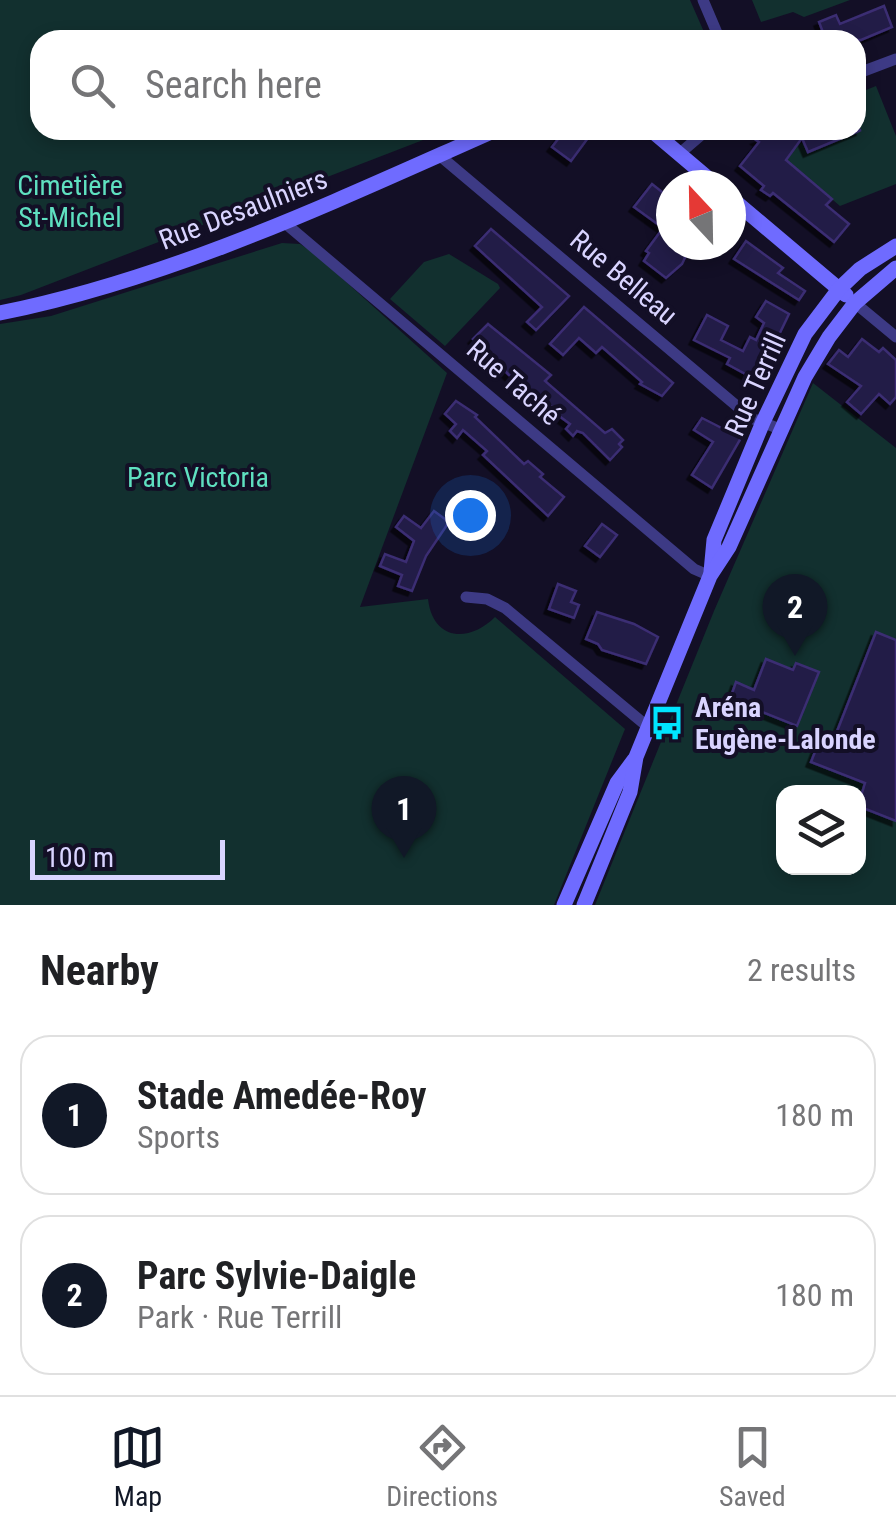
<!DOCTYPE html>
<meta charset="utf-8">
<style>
:root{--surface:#fff;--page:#f6f6f6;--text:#202124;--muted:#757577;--line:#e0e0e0;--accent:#111827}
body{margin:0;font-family:"Roboto Condensed",sans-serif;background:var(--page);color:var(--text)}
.controls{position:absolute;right:30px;bottom:30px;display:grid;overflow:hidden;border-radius:20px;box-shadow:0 5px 15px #0003}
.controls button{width:90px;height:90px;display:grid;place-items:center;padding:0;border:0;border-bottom:2px solid var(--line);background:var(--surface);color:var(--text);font:50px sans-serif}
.compass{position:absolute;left:656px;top:170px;width:90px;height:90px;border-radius:50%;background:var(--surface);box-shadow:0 5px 15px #0003;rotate:338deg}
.scale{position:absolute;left:30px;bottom:25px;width:195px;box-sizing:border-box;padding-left:10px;border:5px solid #d9d4ff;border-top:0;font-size:28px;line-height:35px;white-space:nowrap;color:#d9d4ff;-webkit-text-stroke:8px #130f26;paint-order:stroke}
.you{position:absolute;left:470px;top:515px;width:35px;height:35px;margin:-25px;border:8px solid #fff;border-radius:50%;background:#1a73e8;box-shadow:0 0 0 15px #1a73e833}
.badge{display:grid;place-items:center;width:65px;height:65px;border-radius:50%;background:var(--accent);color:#fff;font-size:32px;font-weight:700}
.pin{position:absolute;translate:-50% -82px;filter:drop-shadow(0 2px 5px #0008)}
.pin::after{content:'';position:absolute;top:52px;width:35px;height:30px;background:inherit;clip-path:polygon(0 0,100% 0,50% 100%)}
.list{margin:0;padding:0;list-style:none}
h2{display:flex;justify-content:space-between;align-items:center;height:130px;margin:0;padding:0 40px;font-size:42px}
h2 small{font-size:32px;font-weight:400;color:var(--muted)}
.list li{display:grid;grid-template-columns:65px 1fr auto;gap:30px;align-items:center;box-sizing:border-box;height:160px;margin:0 20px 20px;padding:0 20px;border:2px solid var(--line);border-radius:30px}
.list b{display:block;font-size:38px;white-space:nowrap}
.list p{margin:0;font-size:32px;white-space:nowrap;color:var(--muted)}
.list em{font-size:32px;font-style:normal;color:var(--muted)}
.icon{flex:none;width:55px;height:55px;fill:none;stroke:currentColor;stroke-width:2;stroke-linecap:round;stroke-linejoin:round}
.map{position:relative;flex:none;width:896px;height:905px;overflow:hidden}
.search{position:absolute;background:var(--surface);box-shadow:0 5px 15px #0003;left:30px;right:30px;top:30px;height:110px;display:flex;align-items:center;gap:25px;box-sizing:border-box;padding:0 35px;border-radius:30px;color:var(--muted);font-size:38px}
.sheet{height:490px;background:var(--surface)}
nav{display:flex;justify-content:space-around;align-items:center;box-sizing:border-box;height:140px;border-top:2px solid var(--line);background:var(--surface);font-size:28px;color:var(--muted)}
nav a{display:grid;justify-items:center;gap:5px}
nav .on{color:var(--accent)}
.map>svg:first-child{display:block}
</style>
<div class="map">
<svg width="896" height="905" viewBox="0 0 896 905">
<defs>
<filter id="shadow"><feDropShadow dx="-4.5" dy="4.5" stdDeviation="0" flood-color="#0009"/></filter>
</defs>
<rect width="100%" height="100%" fill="#130f26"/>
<!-- green -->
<g fill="#12302f" fill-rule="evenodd">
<path d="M0,0H690L704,32L683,40H40V130H449L21,295L0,300Z"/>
<path d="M752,0H850L804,17L793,12L761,22Z"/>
<path d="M876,86L896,136V184L840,206L786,160L784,150L804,142L808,152L851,134L856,130V94Z"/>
<path d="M282,243L300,244L314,253L447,373L360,607L428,599C433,641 469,643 495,617L625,729L554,905H0V324L51,316Z"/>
<path d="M449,254L498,284L500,288L445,346L390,299L424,262Z"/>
<path d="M813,383L896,448V905H595L714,611ZM784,792H858V868H784Z"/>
</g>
<!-- building -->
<g fill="#241b47" stroke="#3b2d73" stroke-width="2.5" filter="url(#shadow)">
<path d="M884,6L892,27L861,40H826L819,22L836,15L840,24Z"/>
<path d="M565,130H578L588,138L571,161L552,147Z"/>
<path d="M781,130H861L808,152L802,138L786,160L832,199L826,205L849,224L834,242L773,193L770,196L761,190L764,186L740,166L759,142L756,140Z"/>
<path d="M652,184L671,199V245H691L682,264L666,278L644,261L649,253L646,251L663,228L634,207Z"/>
<path d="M491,229L569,296L536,330L527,322L542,307L475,246Z"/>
<path d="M746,241L783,268L778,273L805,291L799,300L734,259Z"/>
<path d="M766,301L789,314L766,362L771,365L762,383L727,364L730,358L694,340L707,315L728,326L721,340L743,351L750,337L756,340L764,323L756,317Z"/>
<path d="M584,307L673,383L662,396L640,384L642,382L602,347L596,353L579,338L563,355L550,344Z"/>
<path d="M488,324L551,375L545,381L605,433L612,429L623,440L619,444L622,447L610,460L583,433L577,431L573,436L566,429L570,424L551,410L553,408L509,375L473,339Z"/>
<path d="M862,339L879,352L883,348L896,360V397L890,404L879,394L861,414L847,402L861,386L828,364L839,350L848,357Z"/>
<path d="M456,401L477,415L475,417L524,464L528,461L543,474L540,477L564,497L548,516L483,455L487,451L463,430L457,438L450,431L456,424L445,414Z"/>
<path d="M702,418L741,438L712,488L692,475L713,442L694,430Z"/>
<path d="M434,511L449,522L426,556L412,591L398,586L402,575L380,566L385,554L406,562L414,541L396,527L404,516L421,528Z"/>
<path d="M602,524L617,535L600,557L585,546Z"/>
<path d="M558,584L576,591L571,602L579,605L574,618L549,609Z"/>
<path d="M597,612L634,624L658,637L646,664L602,650L598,644L586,639Z"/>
<path d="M876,632L896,640V821L858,806L865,783L811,762L820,739L832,744Z"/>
<path d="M766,659L793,670L796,663L819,672L797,726L730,699L736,682L754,690Z"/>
</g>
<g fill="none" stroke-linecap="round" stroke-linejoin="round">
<!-- street -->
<g stroke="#3d3a85" stroke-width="11">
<path d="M703,0L720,40"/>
<path d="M856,74L896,59"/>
<path d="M679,154L707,130"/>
<path d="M439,155L751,418L780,429"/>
<path d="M286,224L694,569L710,576"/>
<path d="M855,303L896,337"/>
<path d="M466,597L487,599L505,608L648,727"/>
</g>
<!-- secondary -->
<g stroke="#6f6bff" stroke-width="15">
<path d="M651,130L716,185"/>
<path d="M731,198L846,295"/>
<path d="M0,313C174,278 335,201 496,130"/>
<path d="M711,572L714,540L763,422L805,334L839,289L860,269L896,246"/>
<path d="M564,905L617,783L634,760"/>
<path d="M584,905L630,792L636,757L710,576L729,547L805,377L829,337L855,303L896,268"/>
</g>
</g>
<!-- icons -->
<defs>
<g id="bus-bare" transform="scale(2.7)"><path d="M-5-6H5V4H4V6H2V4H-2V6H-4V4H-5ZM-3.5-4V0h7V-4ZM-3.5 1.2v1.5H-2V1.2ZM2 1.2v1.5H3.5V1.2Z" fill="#00e5ff" stroke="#130f26" stroke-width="2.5" paint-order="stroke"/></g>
</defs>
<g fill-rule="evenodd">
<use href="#bus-bare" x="667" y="723"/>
</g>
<g text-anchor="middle" stroke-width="8" stroke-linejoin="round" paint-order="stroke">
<!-- park labels -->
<g font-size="28" fill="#5fe0c0" stroke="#130f26">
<text x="70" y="195">Cimetière<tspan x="70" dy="32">St-Michel</tspan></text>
<text x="198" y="487">Parc Victoria</text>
</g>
<!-- street labels -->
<g font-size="28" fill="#d9d4ff" stroke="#130f26">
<text transform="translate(243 209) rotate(-21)" y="10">Rue Desaulniers</text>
<text transform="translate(624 277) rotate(40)" y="10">Rue Belleau</text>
<text transform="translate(514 382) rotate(41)" y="10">Rue Taché</text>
<text transform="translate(755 384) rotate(-66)" y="10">Rue Terrill</text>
</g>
<!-- poi labels -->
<g font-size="28" font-weight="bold" fill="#d9d4ff" stroke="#130f26" text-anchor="start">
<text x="695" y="717">Aréna<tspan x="695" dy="32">Eugène-Lalonde</tspan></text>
</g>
</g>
</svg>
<div class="controls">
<button><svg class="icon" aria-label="layers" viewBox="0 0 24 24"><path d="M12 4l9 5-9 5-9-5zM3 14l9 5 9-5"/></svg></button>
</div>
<svg class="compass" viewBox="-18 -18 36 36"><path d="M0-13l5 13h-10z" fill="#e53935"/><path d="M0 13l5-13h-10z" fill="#757577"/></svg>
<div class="scale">100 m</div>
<div class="you"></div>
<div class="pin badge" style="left:404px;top:858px">1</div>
<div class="pin badge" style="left:795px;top:656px">2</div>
<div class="search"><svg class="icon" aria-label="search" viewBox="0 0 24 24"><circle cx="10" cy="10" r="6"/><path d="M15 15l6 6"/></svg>Search here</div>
</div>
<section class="sheet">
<h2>Nearby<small>2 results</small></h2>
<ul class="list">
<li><span class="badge">1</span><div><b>Stade Amedée-Roy</b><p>Sports</p></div><em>180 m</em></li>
<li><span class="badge">2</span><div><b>Parc Sylvie-Daigle</b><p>Park · Rue Terrill</p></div><em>180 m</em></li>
</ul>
</section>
<nav>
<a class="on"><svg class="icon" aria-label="map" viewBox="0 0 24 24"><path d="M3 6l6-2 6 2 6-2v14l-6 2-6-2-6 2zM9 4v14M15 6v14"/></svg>Map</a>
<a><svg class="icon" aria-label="directions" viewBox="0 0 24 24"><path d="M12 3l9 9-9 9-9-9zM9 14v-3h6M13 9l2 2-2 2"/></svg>Directions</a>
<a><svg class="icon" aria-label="saved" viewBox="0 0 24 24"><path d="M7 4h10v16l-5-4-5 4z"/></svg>Saved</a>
</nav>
